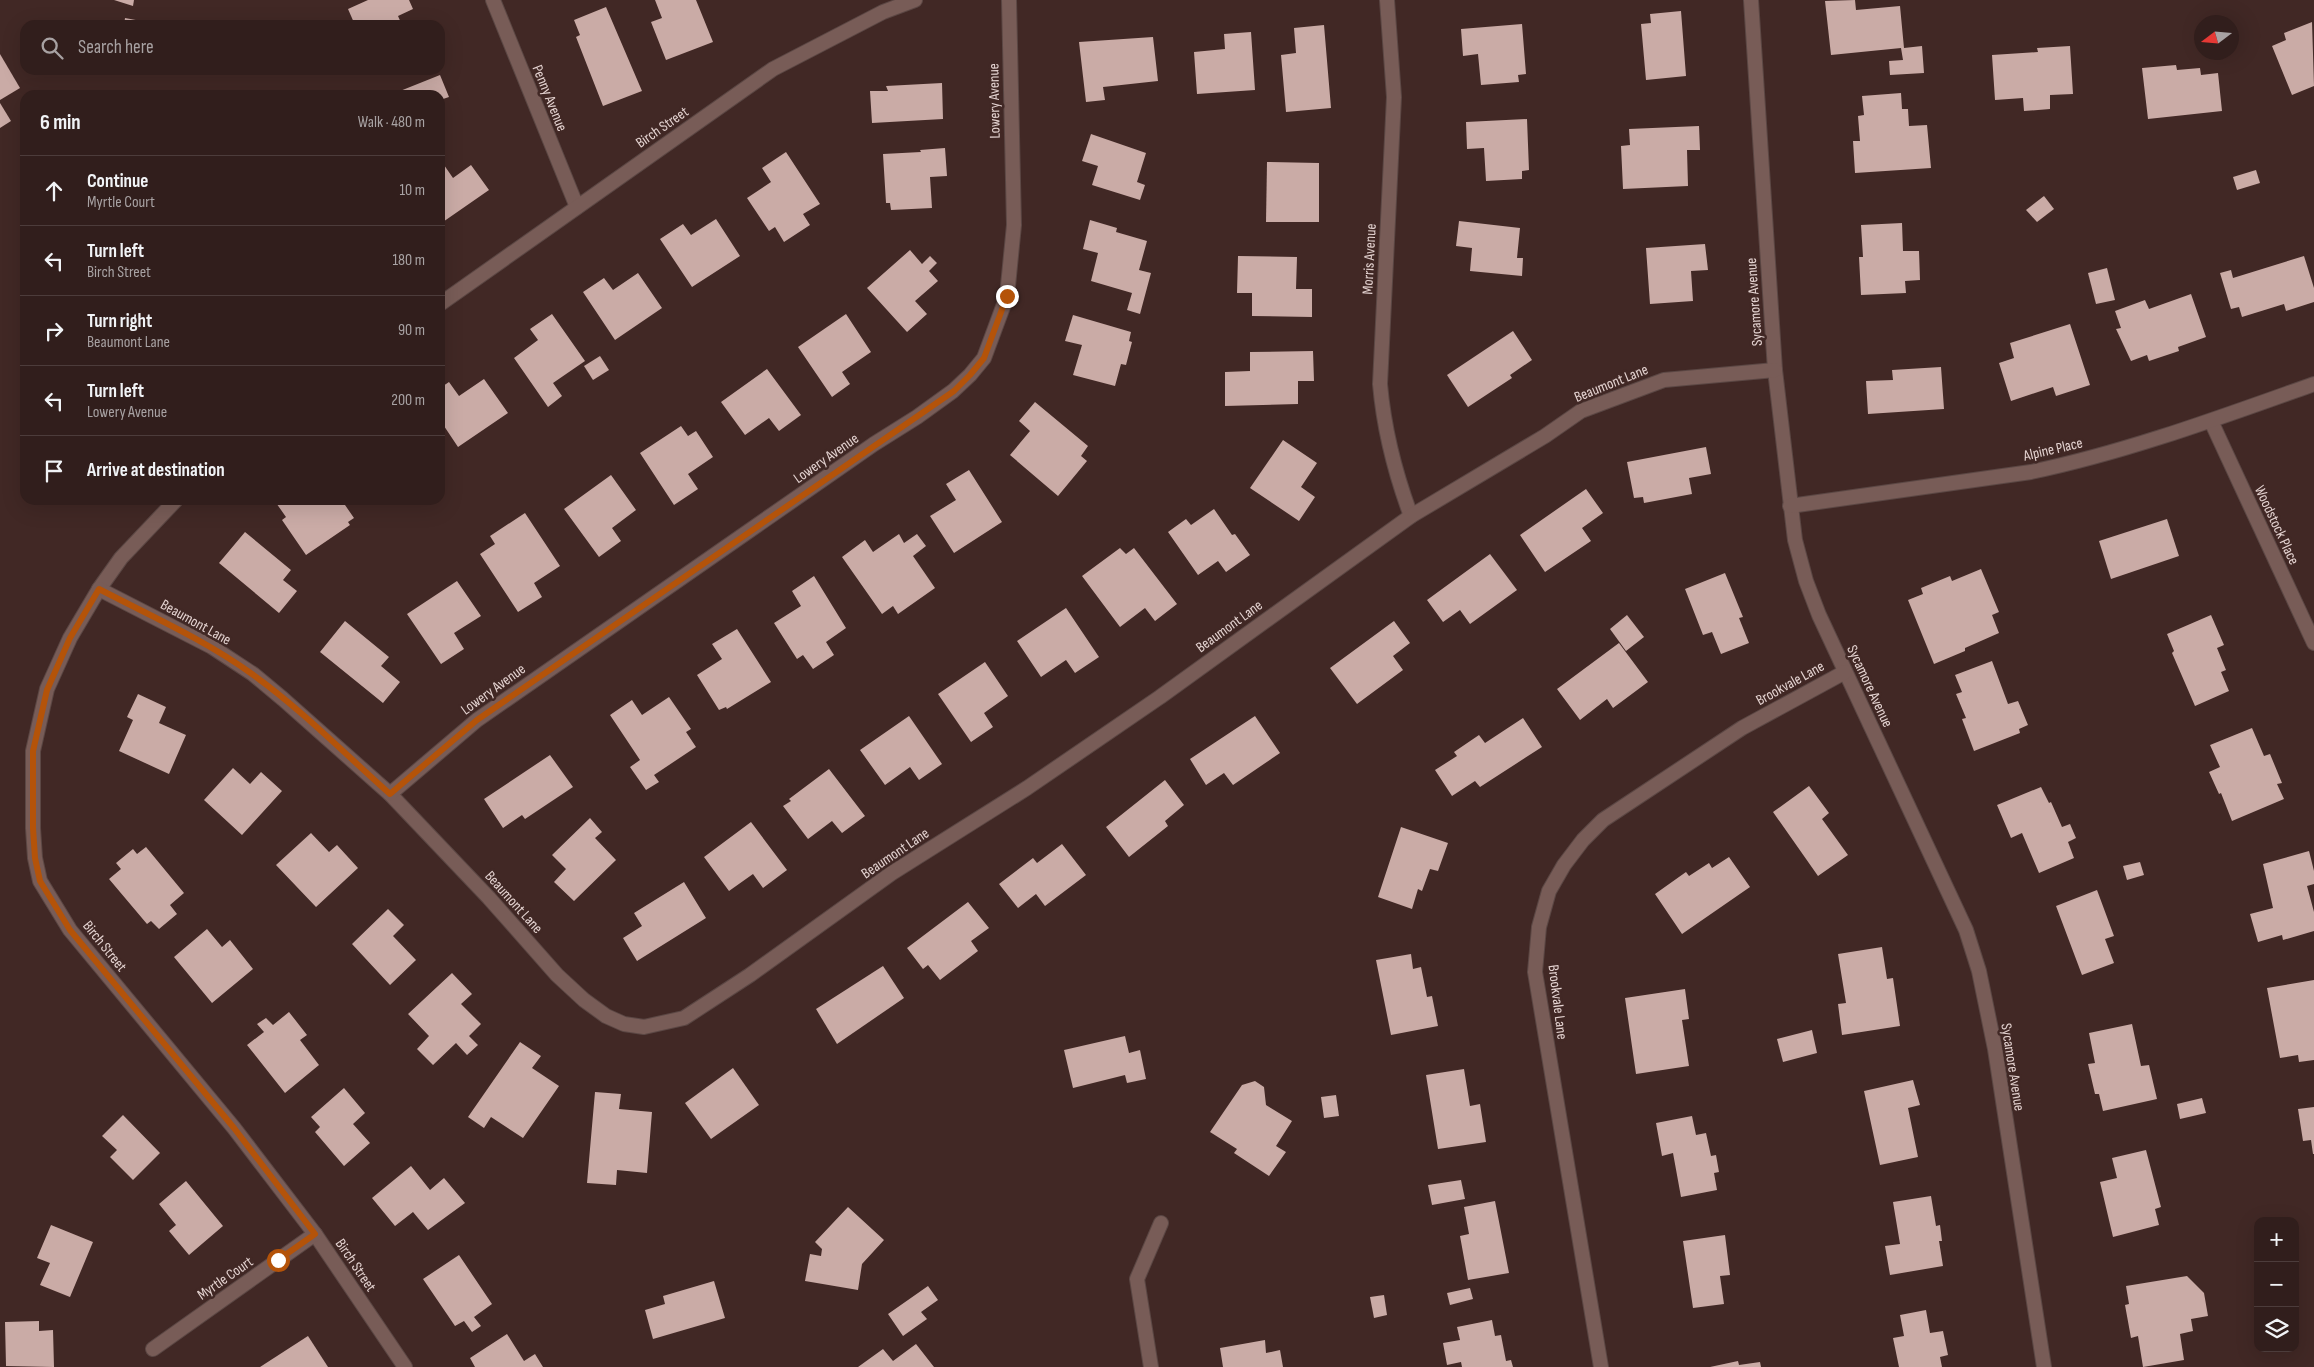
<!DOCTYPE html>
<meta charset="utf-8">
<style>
:root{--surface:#311e1c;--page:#3d2b29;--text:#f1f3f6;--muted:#a8a2a3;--line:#4c3c3b}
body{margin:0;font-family:"Sofia Sans Condensed",sans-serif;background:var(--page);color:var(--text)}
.controls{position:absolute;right:15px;bottom:15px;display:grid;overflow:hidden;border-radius:10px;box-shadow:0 5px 20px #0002}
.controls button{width:45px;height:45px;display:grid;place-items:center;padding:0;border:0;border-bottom:1px solid var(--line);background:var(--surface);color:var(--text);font:25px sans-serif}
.compass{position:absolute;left:2194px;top:15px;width:45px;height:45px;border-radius:50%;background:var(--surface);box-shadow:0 5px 20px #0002;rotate:254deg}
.stop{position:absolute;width:15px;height:15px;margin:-11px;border:4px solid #b45309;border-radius:50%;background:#fff}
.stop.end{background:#b45309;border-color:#fff;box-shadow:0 1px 5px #0008}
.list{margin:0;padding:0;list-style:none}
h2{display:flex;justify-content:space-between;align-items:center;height:65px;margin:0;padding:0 20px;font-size:21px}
h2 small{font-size:16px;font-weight:400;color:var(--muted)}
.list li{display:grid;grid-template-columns:32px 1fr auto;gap:15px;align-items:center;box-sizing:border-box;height:70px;padding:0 20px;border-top:1px solid var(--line)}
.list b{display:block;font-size:19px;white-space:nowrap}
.list p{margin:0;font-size:16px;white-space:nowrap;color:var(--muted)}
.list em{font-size:16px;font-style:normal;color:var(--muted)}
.icon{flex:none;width:28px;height:28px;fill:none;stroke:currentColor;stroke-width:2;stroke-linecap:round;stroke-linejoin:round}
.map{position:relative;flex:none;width:2314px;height:1367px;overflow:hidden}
.search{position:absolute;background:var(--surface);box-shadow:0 5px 20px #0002;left:20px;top:20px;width:425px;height:55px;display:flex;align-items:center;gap:12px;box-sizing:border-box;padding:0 18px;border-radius:15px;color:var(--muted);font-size:19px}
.panel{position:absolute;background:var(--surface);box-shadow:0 5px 20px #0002;left:20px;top:90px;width:425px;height:415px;border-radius:15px}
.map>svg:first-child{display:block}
</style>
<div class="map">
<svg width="2314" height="1367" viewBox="0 0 2314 1367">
<rect width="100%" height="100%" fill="#412825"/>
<!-- building -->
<g fill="#caaba6">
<path d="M114,0H134L133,6Z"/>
<path d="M368,0H409L413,9L398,16L402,25H355L348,9Z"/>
<path d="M655,0H696L713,42L666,60L651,22L662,18Z"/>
<path d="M1855,0L1856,10L1900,6L1904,48L1922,46L1924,73L1890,75L1889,61L1903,60L1901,48L1831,55L1825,1Z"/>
<path d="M606,7L642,91L603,106L576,37L580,35L574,20Z"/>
<path d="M1681,11L1686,76L1646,80L1641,24L1651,23L1650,14Z"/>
<path d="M125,18L157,24V25H124Z"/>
<path d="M2312,22L2314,86L2292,95L2272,46L2286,40L2284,33Z"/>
<path d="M1522,24L1526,74L1518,75L1519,82L1481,85L1478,54L1463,56L1461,29Z"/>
<path d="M1324,25L1331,108L1286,112L1281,55L1296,53L1294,28Z"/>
<path d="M1251,32L1255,90L1197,94L1194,52L1225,49L1224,34Z"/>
<path d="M1153,37L1158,81L1103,87L1105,100L1086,102L1079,42Z"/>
<path d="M2070,46L2073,94L2050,95V109L2024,111L2023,98L1995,100L1992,55L2038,52L2037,48Z"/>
<path d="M0,54L20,88L0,100Z"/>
<path d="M2176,65L2177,70L2200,68L2201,75L2218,73L2222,111L2148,119L2142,68Z"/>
<path d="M440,75L449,97L440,100V95H390Z"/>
<path d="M942,83L943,119L872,123L870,91H888L886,86Z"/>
<path d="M1901,93L1902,109H1908L1909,126L1927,125L1931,168L1855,173L1853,141H1860L1858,116L1864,115L1862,96Z"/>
<path d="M0,103L11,121L0,128Z"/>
<path d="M1527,119L1529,170L1522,171V179L1486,181L1484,148L1467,149L1466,122Z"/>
<path d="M1699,126L1700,150H1687L1688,186L1623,189L1621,146L1630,145L1629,129Z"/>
<path d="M1091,134L1146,153L1137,182L1145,185L1140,200L1092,185L1098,166L1082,161Z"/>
<path d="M945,148L947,176L930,177L932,208L891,210L890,203H886L883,154L921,152L920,150Z"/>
<path d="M786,152L820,204L803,214L810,225L784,242L775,227L769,231L747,198L771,182L762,168Z"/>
<path d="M1267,162L1319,163V222H1266Z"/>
<path d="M444,165L453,178L471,165L489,190L440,224V168Z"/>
<path d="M2256,170L2260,183L2237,190L2233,177Z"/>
<path d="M2044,196L2054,209L2037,222L2026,210Z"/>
<path d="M716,219L740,256L692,287L660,239L683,224L691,235Z"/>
<path d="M1090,220L1117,228L1116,232L1147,241L1139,270L1151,273L1140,314L1127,310L1132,293L1091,281L1098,253L1083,249Z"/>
<path d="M1459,221L1520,228L1517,258H1523L1522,276L1470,271L1472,248L1456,246Z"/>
<path d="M1902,223L1903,251H1919L1920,280L1905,281L1906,293L1861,295L1859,257H1863L1861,225Z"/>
<path d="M1705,244L1708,270L1691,271L1693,301L1650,304L1646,248Z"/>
<path d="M910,250L922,264L930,256L937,263L929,271L938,281L915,301L927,314L907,332L867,288Z"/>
<path d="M1238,256L1297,257L1296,289H1312V317L1252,316V293H1237Z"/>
<path d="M2304,256L2314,288V302L2286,311L2284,304L2242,317L2239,307L2231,309L2220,273L2231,270L2233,278Z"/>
<path d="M2107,268L2115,300L2096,304L2088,273Z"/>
<path d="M638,273L662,308L615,340L583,292L604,278L613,290Z"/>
<path d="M2191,294L2206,337L2178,347L2179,351L2149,361L2147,355L2131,361L2116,329L2121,328L2115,311L2145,300L2149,309Z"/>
<path d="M552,314L585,361L553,383L562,396L548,407L514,358L538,340L530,329Z"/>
<path d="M846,314L871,352L842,372L850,384L832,397L798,347Z"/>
<path d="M1073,315L1131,332L1129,341L1132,342L1126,365L1121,364L1115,386L1073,375L1082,345L1065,341Z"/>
<path d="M2070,324L2090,385L2056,396L2053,387L2011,401L1999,363L2014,358L2010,343Z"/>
<path d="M1513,331L1532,360L1510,375L1512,378L1468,407L1447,375Z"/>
<path d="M1313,351L1314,381H1298V404L1225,406V372L1250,371V352Z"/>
<path d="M600,356L609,370L593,380L584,366Z"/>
<path d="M1941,367L1944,409L1868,414L1866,381L1893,380L1892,370Z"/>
<path d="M767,369L801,415L779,431L769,418L745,435L721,402Z"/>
<path d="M484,379L508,413L458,447L440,420V388L449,382L459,396Z"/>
<path d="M1035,402L1088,446L1081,456L1087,461L1058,496L1010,455L1030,431L1019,421Z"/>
<path d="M681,426L688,436L696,431L713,457L688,474L698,489L674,505L640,453Z"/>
<path d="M1283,440L1317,463L1301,487L1315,497L1299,521L1250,488Z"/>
<path d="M1706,447L1711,474L1689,478L1692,494L1644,503L1643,497L1634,498L1627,462Z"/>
<path d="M969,470L1002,522L954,553L930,516L956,500L946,484Z"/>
<path d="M611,475L636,510L612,528L621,541L599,557L564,509Z"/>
<path d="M1586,489L1603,513L1582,528L1591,541L1545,572L1520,535Z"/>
<path d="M274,500H303L305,503L310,500H352L345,505L354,518L348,522L350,525L306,555L282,520L286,517Z"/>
<path d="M1214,509L1232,535L1235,534L1250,555L1226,572L1218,561L1198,575L1168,532L1186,519L1191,525Z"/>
<path d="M525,513L560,566L534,583L542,597L518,612L480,554L495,544L490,536Z"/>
<path d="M2167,519L2179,556L2111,579L2099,541Z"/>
<path d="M245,532L291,570L283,580L297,591L279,613L219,563Z"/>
<path d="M899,534L904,543L917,534L926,546L913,556L935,588L898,614L893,606L882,614L842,557L865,540L873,552Z"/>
<path d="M1120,548L1126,554L1134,548L1177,604L1155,621L1145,608L1120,627L1082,576Z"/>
<path d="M1490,554L1517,590L1470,624L1460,610L1443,622L1427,600Z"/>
<path d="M1981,569L1999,612L1992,615L1999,633L1965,648V651L1934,664L1908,600L1923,594L1921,588L1950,576L1952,581Z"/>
<path d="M1725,573L1743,617L1739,618L1749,643L1721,654L1712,632L1703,635L1685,589Z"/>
<path d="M814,576L846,628L826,642L834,655L813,669L803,655L797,659L774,623L801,606L792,591Z"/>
<path d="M457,581L481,616L454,633L464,649L441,664L407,614Z"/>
<path d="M1066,608L1099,657L1075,673L1066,660L1041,677L1017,641Z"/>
<path d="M1627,615L1644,637L1626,651L1610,629Z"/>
<path d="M2211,615L2224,645L2217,648L2226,670L2221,672L2229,691L2195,706L2172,653L2174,651L2167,634Z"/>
<path d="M345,621L389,657L381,666L400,682L383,703L320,652Z"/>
<path d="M1394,621L1410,643L1393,656L1403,670L1357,704L1330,668Z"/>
<path d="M737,629L771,682L727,709L726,707L719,710L697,675L722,659L712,644Z"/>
<path d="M1619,643L1648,682L1613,708L1607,699L1580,720L1557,689Z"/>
<path d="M1992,661L2008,704L2018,701L2028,725L2019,729L2020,733L1974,751L1962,719L1966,718L1956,694L1962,692L1955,675Z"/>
<path d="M985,662L1008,696L984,713L993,727L971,742L938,694Z"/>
<path d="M138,694L166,707L159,723L186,735L169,774L119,751L133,720L127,717Z"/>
<path d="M669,697L691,729L686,732L696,747L654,775L659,782L646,790L630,767L640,760L610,715L632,700L642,715Z"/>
<path d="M909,716L942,764L919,780L910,767L885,785L860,750Z"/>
<path d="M1255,716L1280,753L1233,785L1224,773L1206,785L1190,759Z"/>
<path d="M1523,718L1542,747L1480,787L1475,781L1452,796L1435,770L1457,756L1454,752L1479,735L1485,743Z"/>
<path d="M2252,728L2264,756L2270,754L2282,783L2277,784L2284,799L2232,821L2221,793L2219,794L2209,772L2220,767L2210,745Z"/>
<path d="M550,755L573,787L525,819L522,815L503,828L484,799Z"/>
<path d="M233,768L250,784L261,772L282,791L242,835L204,800Z"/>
<path d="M829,769L865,816L842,833L832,821L808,839L783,806L791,801L789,799Z"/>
<path d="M1165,780L1184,805L1165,821L1168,826L1129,857L1106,827Z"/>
<path d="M1809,786L1829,813L1822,819L1848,855L1818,876L1773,812Z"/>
<path d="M2041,787L2049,803L2051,802L2062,827L2070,824L2076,838L2068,842L2074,858L2039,873L2022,833L2011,838L1997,805Z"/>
<path d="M590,818L602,832L595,838L616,860L574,901L554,882L566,869L552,855Z"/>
<path d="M751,822L787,870L763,888L753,874L729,891L704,857Z"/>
<path d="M1401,827L1448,843L1438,871L1430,869L1422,891L1418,889L1412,909L1378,897Z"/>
<path d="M311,833L329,852L337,845L358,868L316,907L276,865Z"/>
<path d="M1062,844L1086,875L1045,906L1036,894L1018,908L999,884L1033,858L1037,863Z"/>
<path d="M146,847L184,893L170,905L177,914L159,929L151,921L147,924L109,879L121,869L116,863L133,849L137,854Z"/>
<path d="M2309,851L2314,871V884L2307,886L2314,912V931L2283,940L2282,935L2258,942L2250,914L2273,908L2263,864Z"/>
<path d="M1729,857L1750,887L1682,934L1655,894L1686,872L1689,876L1709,863L1712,868Z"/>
<path d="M2140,862L2144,875L2127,880L2123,866Z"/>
<path d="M684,882L706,918L637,961L623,938L642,926L634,913Z"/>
<path d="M2097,890L2114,936L2105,939L2114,963L2082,975L2056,906Z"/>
<path d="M968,902L989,928L971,941L978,951L940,980L928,965L923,969L907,948Z"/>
<path d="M388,909L404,925L393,936L416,960L390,985L352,944Z"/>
<path d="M207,929L222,947L230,940L253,969L212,1003L174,957Z"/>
<path d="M1882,947L1887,979L1893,978L1900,1026L1842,1035L1838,1004L1846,1003L1838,954Z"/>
<path d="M1411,954L1413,969L1421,967L1427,997L1432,996L1438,1026L1391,1035L1376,960Z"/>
<path d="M883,966L904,998L837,1044L816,1009Z"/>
<path d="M452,973L472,994L461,1004L481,1024L469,1036L478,1045L467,1055L456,1043L433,1065L417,1049L429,1036L408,1014Z"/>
<path d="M2314,980V1060L2299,1062L2298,1055L2280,1058L2267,988Z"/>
<path d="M1685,989L1689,1019L1682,1020L1689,1066L1636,1074L1625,998Z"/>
<path d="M289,1012L307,1035L300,1040L319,1065L285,1093L247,1045L264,1032L257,1024L266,1018L273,1025Z"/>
<path d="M2132,1024L2141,1066L2149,1065L2157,1099L2103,1111L2099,1094H2095L2088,1064L2095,1063L2089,1033Z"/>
<path d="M1812,1030L1817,1053L1783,1062L1777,1039Z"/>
<path d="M1125,1036L1129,1053L1140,1050L1146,1079L1127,1083L1125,1075L1073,1088L1064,1050Z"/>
<path d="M520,1042L541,1056L532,1068L559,1086L523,1138L491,1117L484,1128L468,1117Z"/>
<path d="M733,1068L759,1105L711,1139L685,1103Z"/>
<path d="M1464,1069L1470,1106L1480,1104L1486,1142L1438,1149L1426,1075Z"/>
<path d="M1913,1080L1920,1105L1908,1108L1918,1157L1880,1165L1864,1091Z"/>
<path d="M1255,1081L1264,1087L1266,1105L1292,1121L1276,1146L1286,1152L1269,1176L1234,1153L1237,1149L1210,1132L1242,1085Z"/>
<path d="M344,1088L365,1113L353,1124L370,1143L344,1166L315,1132L320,1127L311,1117Z"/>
<path d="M595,1092L621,1094L619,1109L652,1112L647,1173L617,1170L616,1185L587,1183Z"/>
<path d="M1336,1095L1339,1116L1324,1118L1321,1097Z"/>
<path d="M2202,1098L2206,1113L2180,1119L2177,1104Z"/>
<path d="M2314,1107V1154H2313L2311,1140L2303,1141L2298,1109Z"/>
<path d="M123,1115L160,1153L133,1180L110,1157L117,1150L102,1136Z"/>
<path d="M1692,1116L1696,1135L1706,1133L1711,1156L1716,1155L1719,1172L1714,1173L1717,1190L1681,1197L1673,1153L1662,1156L1656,1123Z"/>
<path d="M2146,1150L2161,1207L2155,1209L2159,1225L2113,1237L2100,1182L2117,1178L2112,1158Z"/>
<path d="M411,1166L430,1190L444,1178L465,1203L428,1230L413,1212L395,1226L372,1198Z"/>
<path d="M1461,1180L1465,1199L1432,1205L1428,1185Z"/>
<path d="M186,1181L223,1226L189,1255L169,1231L176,1225L159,1204Z"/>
<path d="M1931,1196L1936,1226L1940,1225L1942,1241H1939L1943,1266L1890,1275L1885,1246L1900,1244L1893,1202Z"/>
<path d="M1495,1201L1509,1273L1468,1280L1460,1236L1469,1234L1464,1207Z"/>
<path d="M848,1207L884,1240L862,1264L858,1290L805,1281L810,1254L821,1256L822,1249L815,1242Z"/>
<path d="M51,1225L93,1242L70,1297L40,1285L50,1263L37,1258Z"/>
<path d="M1725,1235L1730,1275L1720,1276L1724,1304L1693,1308L1683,1241Z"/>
<path d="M459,1255L492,1304L474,1317L481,1326L472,1332L464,1321L455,1326L423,1279Z"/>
<path d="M2187,1276L2204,1293L2208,1316L2191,1319L2193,1331L2180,1334L2184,1360L2143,1367L2138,1336L2131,1338L2125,1305L2129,1304L2126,1286Z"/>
<path d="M714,1281L725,1318L653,1339L645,1310L665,1304L663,1296Z"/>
<path d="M928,1286L938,1300L921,1312L927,1319L903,1336L888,1314Z"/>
<path d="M1470,1288L1473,1299L1450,1305L1447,1293Z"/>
<path d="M1384,1295L1387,1315L1374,1318L1370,1297Z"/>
<path d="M1926,1310L1930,1333L1943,1331L1948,1355L1940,1357L1942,1367H1899L1893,1338L1904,1336L1900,1315Z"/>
<path d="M1492,1320L1495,1336L1501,1335L1506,1361L1511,1360L1513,1367H1462L1461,1362L1447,1365L1443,1343L1460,1340L1457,1327Z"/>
<path d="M39,1321V1331L53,1330L54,1367L6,1366L5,1322Z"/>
<path d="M507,1334L524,1361L535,1354L543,1367H475L470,1358Z"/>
<path d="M308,1336L328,1367H260Z"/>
<path d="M1265,1340L1266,1353L1280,1350L1283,1367H1223L1220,1348Z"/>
<path d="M916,1344L934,1367H858L883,1349L893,1361Z"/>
<path d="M1738,1361L1739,1365L1760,1362L1761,1367H1710Z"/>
</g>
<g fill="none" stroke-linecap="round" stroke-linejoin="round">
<!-- minor casing -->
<g stroke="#5b4744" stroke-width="16">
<g id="minor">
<path d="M493,0L577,207"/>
<path d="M1387,0L1394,97L1380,384C1384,430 1395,473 1411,516"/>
<path d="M1751,0L1775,370L1795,540L1806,581L1819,615L1966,930L1979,971L1995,1049L2044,1367"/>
<path d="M440,304L773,69L883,12L915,0"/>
<path d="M2211,421L2314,643"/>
<path d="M176,500L121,558L99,589L70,638L47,689L33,751V828L35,858L40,881L70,930L234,1128L315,1234L405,1367"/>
<path d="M1790,506L2031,472C2127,452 2221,417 2314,384"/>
<path d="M99,589L212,647L253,674L283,699L390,794L489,898L557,975L584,1000L606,1016L624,1024L644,1027L684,1018L750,975L892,873L1027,788L1160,697L1411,516L1545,436L1581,411L1664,380L1775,370"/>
<path d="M390,794L477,720L874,444L917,417L953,391L970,375L984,358L1007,296L1014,225L1009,0"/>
<path d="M153,1349L315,1234"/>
<path d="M1151,1367L1137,1279L1161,1223"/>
<path d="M1601,1367L1535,972L1539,927L1549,891L1564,865L1583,840L1603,820L1742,728L1845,672"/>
</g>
</g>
<!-- minor -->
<use href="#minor" stroke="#785c57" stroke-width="14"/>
</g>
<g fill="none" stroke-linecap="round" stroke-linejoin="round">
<!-- route -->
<path stroke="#b45309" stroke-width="6" d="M278,1260L315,1234L234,1128L70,930L40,881L35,858L33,828V751L47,690L70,638L99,589C151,616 205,640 252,674C301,709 345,754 390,794L477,720L954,391L970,375L984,358L1007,296"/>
</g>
<g text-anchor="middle" stroke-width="5" stroke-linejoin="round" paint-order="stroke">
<!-- street labels -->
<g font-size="15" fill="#e5d4d2" stroke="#412825">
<text transform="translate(550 98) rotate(68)" y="5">Penny Avenue</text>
<text transform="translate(994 101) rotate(-91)" y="5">Lowery Avenue</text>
<text transform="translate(662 127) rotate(-35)" y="5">Birch Street</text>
<text transform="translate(1369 259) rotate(-87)" y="5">Morris Avenue</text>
<text transform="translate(1754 302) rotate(-94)" y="5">Sycamore Avenue</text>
<text transform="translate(1611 383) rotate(-22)" y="5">Beaumont Lane</text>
<text transform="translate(2053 449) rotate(-13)" y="5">Alpine Place</text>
<text transform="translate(826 458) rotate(-35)" y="5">Lowery Avenue</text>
<text transform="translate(2277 525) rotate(65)" y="5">Woodstock Place</text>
<text transform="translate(196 622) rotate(29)" y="5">Beaumont Lane</text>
<text transform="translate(1229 626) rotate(-36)" y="5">Beaumont Lane</text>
<text transform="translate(1790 683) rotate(-29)" y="5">Brookvale Lane</text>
<text transform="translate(1870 686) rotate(65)" y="5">Sycamore Avenue</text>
<text transform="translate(493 689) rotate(-36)" y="5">Lowery Avenue</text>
<text transform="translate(895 853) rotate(-34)" y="5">Beaumont Lane</text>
<text transform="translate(514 902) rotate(48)" y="5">Beaumont Lane</text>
<text transform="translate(105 946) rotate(51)" y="5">Birch Street</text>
<text transform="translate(1558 1002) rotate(83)" y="5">Brookvale Lane</text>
<text transform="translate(2013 1067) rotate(81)" y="5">Sycamore Avenue</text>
<text transform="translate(356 1265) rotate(56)" y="5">Birch Street</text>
<text transform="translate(225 1278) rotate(-35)" y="5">Myrtle Court</text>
</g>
</g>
</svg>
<div class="controls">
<button>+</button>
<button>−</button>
<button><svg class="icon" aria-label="layers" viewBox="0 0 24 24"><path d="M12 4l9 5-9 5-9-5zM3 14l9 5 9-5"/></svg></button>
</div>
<svg class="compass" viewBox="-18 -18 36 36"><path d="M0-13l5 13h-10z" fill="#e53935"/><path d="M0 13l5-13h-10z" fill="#a8a2a3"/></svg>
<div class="stop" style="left:278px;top:1260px"></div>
<div class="stop end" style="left:1007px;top:296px"></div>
<div class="search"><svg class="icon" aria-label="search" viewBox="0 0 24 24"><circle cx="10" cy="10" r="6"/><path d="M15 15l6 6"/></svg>Search here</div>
<section class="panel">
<h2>6 min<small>Walk · 480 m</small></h2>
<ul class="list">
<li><svg class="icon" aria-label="ahead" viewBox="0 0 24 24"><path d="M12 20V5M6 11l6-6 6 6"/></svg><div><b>Continue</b><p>Myrtle Court</p></div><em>10 m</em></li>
<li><svg class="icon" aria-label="left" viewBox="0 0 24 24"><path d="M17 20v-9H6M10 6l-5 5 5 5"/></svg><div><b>Turn left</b><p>Birch Street</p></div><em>180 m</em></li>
<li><svg class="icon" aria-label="right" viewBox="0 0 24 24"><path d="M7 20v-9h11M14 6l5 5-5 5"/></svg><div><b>Turn right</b><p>Beaumont Lane</p></div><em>90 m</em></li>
<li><svg class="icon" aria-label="left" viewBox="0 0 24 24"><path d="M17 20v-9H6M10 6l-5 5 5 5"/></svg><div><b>Turn left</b><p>Lowery Avenue</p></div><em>200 m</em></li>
<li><svg class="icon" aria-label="arrive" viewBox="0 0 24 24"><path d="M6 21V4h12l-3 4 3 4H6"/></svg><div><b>Arrive at destination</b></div></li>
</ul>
</section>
</div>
